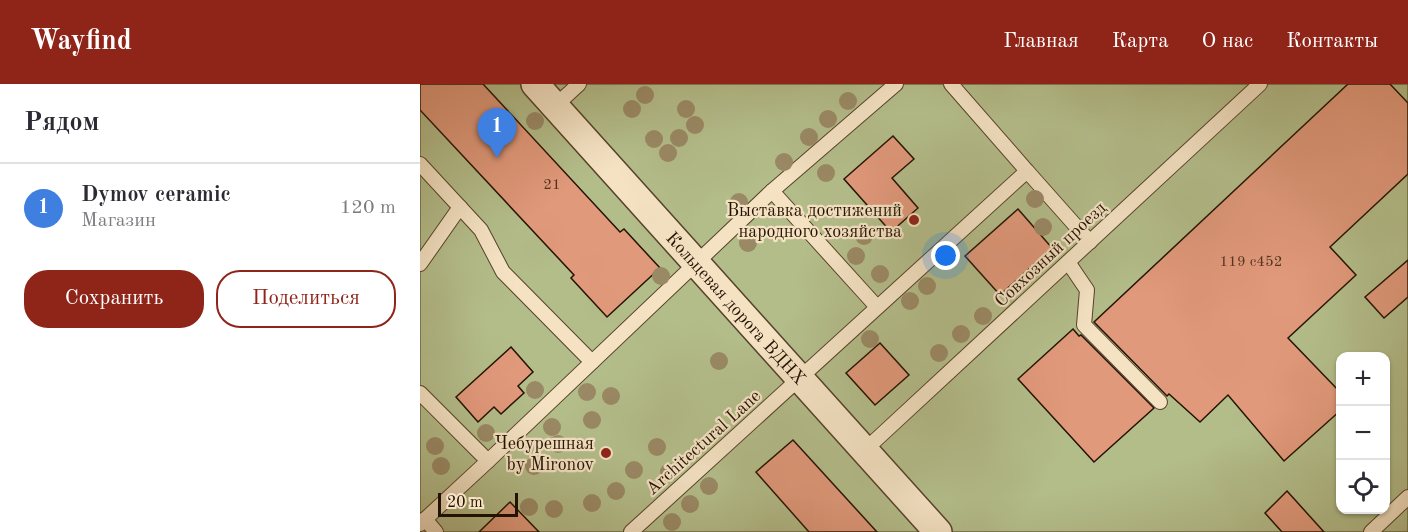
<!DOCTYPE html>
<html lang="ru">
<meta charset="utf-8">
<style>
:root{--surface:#fff;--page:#f2f2f3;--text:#2b2b33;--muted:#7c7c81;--line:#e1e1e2;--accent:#8f2418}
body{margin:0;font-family:"Old Standard TT",serif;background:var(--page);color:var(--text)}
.controls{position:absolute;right:18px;bottom:18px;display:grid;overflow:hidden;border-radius:12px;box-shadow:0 2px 4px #0004}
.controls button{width:54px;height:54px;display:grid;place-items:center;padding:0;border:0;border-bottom:2px solid var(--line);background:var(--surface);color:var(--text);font:30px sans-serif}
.scale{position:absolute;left:18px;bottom:15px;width:80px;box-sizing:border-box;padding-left:6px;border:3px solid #241202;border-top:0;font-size:16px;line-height:21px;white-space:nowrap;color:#241202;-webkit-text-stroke:4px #f4e2c3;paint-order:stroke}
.you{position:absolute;left:526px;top:172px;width:21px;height:21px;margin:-15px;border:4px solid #fff;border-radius:50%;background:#1a73e8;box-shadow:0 0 0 9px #1a73e833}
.badge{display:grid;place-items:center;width:39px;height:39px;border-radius:50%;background:var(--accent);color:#fff;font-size:20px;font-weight:700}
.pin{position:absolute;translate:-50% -50px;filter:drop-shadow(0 2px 3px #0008)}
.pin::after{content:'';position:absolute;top:32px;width:21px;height:18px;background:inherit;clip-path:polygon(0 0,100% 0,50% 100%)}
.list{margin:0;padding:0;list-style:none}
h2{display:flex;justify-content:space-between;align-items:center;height:78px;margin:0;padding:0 24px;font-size:26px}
h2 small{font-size:20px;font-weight:400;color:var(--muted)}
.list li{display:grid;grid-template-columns:39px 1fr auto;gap:18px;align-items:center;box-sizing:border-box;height:90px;padding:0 24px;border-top:2px solid var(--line)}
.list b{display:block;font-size:22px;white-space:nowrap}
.list p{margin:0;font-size:20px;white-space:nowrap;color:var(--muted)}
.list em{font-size:20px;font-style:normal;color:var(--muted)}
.actions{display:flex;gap:12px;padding:18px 24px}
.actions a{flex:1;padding:14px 0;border:2px solid var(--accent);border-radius:24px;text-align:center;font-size:21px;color:var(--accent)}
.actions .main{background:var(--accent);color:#fff}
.icon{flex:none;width:33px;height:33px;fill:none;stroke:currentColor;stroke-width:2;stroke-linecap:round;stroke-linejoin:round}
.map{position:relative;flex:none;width:988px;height:448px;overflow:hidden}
header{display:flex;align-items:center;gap:36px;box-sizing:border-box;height:84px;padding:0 30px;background:var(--accent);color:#fff}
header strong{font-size:28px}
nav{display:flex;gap:33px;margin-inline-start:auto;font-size:21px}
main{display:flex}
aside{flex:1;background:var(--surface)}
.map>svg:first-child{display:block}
</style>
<header>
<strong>Wayfind</strong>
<nav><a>Главная</a><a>Карта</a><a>О нас</a><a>Контакты</a></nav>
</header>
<main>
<aside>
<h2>Рядом<small></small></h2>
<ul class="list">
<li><span class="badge" style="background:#3f7fe0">1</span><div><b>Dymov ceramic</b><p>Магазин</p></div><em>120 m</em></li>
</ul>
<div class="actions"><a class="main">Сохранить</a><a>Поделиться</a></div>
</aside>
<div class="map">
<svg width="988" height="448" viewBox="0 0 988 448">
<rect width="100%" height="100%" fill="#eed2a3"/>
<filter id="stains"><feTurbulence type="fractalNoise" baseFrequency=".00333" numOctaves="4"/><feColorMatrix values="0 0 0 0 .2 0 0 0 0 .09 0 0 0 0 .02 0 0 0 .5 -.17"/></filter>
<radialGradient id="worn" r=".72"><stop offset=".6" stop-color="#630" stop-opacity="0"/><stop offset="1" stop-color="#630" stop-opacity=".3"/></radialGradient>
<!-- green -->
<path fill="#b3bd8a" stroke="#6c6846" stroke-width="1.5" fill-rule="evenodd" d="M0,0H988V448H0ZM920,272H966V426H920Z"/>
<!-- building -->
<g fill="#e1997b" stroke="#241202" stroke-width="1.5">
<path d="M0,0H63L200,148L204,145L240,184L187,233L151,194L154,191L0,26Z"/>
<path d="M928,0H970L988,19V90L910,163L936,191L868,254L921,309V326L864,377L808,311L780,338L749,310L747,312L674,238Z"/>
<path d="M473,52L494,75L472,94L498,124L471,148L424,95Z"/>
<path d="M598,125L632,164L580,211L545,172Z"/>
<path d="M988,176V213L964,234L945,213Z"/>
<path d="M653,245L659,252L661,251L734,324L674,378L598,295Z"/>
<path d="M460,259L489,291L455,321L426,289Z"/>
<path d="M91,263L113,288L98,302L104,309L81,330L74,323L58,338L36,313Z"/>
<path d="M373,356L457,448H389L336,388Z"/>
<path d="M867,407L904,448H862L845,429Z"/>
<path d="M90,418L119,448H59Z"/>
</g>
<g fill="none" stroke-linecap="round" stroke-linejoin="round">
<!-- lane casing -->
<g stroke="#56422a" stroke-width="16">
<g id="lane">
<path d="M531,0L607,87"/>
<path d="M135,22L159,0"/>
<path d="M0,80L61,146L83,188L172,278"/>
<path d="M352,107L457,223"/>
<path d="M648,178L667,206L664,241L740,318"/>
<path d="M0,180L40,123"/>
<path d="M0,309L68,377"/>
<path d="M445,366L840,0"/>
<path d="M5,435L16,448"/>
<path d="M0,440L68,377L352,107L476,0"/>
<path d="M211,448L607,87L670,158"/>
<path d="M951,448L988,413"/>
</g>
</g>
<!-- street casing -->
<g stroke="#56422a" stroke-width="30">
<path id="street" d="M115,0L518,448"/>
</g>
<!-- lane -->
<use href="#lane" stroke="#f4e2c3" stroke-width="14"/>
<!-- street -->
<use href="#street" stroke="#f4e2c3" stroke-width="27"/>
</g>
<!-- trees -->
<g fill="#9a8965">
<circle cx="225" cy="11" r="9"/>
<circle cx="428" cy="17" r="9"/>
<circle cx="212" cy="25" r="9"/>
<circle cx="266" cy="25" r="9"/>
<circle cx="408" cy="35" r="9"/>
<circle cx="115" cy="37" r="9"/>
<circle cx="275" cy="41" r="9"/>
<circle cx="389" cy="53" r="9"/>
<circle cx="259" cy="54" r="9"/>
<circle cx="234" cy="55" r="9"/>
<circle cx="248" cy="69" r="9"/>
<circle cx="364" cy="78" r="9"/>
<circle cx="406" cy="89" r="9"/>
<circle cx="615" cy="115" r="9"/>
<circle cx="319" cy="118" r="9"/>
<circle cx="623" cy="143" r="9"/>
<circle cx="444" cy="152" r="9"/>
<circle cx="328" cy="159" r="9"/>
<circle cx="436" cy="172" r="9"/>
<circle cx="460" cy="190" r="9"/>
<circle cx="241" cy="192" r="9"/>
<circle cx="507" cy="202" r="9"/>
<circle cx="490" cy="217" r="9"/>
<circle cx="563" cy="232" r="9"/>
<circle cx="541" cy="250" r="9"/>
<circle cx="450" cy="255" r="9"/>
<circle cx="519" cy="269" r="9"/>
<circle cx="299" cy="277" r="9"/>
<circle cx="115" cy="306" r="9"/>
<circle cx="167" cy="308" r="9"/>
<circle cx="191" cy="312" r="9"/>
<circle cx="172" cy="336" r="9"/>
<circle cx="132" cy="343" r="9"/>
<circle cx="66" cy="349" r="9"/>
<circle cx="138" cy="360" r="9"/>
<circle cx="15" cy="362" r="9"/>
<circle cx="237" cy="363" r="9"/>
<circle cx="21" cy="382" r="9"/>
<circle cx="114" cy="382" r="9"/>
<circle cx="214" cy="386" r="9"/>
<circle cx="249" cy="388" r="9"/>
<circle cx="289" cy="402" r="9"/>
<circle cx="196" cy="407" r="9"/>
<circle cx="172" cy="419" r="9"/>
<circle cx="270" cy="420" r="9"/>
<circle cx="109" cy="423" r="9"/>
<circle cx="134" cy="425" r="9"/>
<circle cx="252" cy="438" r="9"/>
</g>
<!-- markers -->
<g fill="#8f2418" stroke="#f4e2c3" stroke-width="2">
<circle cx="494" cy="136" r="6"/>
<circle cx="186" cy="369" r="6"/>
</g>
<g text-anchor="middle" stroke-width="4.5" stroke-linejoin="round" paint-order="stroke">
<!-- number labels -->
<g font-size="15" fill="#533420">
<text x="132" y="105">21</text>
<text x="831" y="182">119 с452</text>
</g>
<!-- poi labels -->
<g font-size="18" fill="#241202" stroke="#f4e2c3" text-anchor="end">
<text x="482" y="132">Выставка достижений<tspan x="482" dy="21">народного хозяйства</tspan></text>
<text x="174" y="365">Чебурешная<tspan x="174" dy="21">by Mironov</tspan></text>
</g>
<!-- street labels -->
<g font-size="18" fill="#241202" stroke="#f4e2c3">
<text transform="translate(630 170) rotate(-43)" y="6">Совхозный проезд</text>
<text transform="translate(316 224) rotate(48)" y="6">Кольцевая дорога ВДНХ</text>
<text transform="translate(283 358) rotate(-42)" y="6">Architectural Lane</text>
</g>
</g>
<rect width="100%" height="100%" filter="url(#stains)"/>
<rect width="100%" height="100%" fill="url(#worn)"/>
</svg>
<div class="controls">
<button>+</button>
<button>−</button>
<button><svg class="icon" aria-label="locate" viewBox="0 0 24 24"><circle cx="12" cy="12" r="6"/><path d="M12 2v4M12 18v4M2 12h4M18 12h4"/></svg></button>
</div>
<div class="scale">20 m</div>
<div class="you"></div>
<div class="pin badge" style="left:77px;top:74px;background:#3f7fe0">1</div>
</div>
</main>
